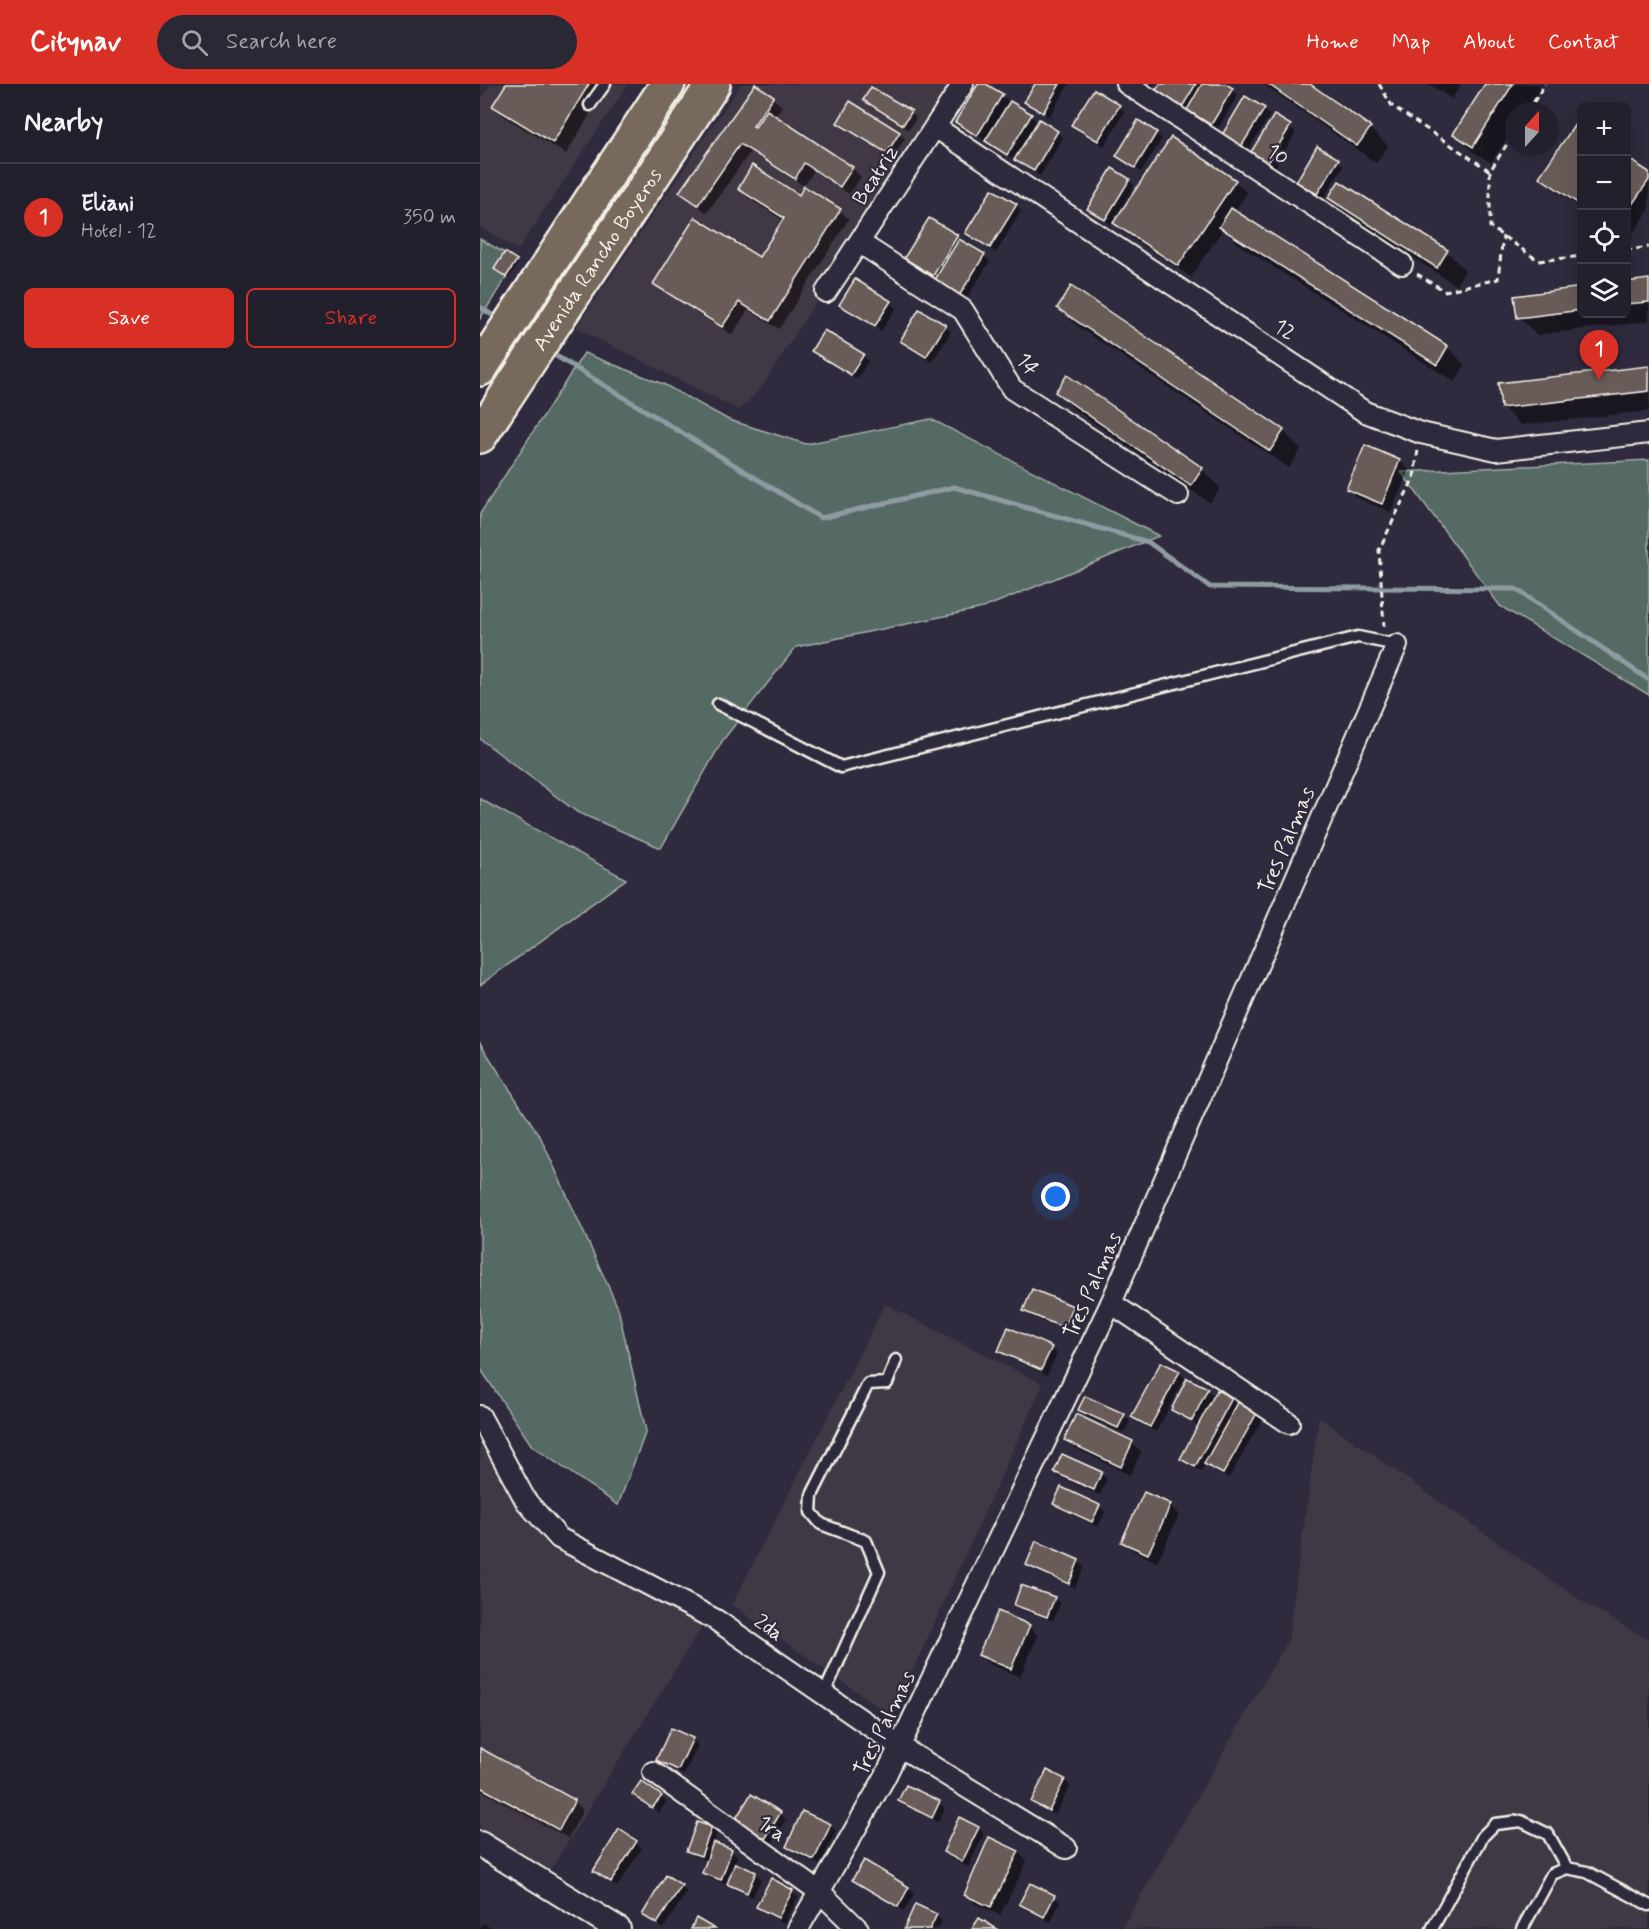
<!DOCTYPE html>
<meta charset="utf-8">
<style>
:root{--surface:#23202e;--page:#2b2836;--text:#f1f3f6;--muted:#a3a3aa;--line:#403e4a;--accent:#d93025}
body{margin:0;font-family:Mynerve,sans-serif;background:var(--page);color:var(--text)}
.controls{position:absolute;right:18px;top:18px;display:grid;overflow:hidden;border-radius:9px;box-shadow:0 6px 24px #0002}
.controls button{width:54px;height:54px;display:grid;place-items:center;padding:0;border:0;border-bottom:2px solid var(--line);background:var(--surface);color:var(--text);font:30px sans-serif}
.compass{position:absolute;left:1025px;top:18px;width:54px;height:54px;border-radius:50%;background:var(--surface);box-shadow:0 6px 24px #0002;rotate:21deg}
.you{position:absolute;left:576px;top:1113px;width:21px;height:21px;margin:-15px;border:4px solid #fff;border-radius:50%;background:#1a73e8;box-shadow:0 0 0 9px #1a73e833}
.badge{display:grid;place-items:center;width:39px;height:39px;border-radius:50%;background:var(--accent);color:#fff;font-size:20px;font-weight:700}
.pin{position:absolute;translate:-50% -50px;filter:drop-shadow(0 2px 3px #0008)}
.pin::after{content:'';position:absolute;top:32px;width:21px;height:18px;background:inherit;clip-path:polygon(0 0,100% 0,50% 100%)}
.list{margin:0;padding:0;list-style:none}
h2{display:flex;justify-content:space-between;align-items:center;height:78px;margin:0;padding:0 24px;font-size:26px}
h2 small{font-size:20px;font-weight:400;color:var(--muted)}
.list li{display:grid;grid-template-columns:39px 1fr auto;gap:18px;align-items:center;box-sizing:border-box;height:108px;padding:0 24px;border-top:2px solid var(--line)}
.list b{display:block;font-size:22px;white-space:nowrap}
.list p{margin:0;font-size:20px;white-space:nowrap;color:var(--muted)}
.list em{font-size:20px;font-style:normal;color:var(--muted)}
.actions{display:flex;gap:12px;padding:18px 24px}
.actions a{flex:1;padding:14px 0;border:2px solid var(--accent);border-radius:9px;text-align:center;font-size:21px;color:var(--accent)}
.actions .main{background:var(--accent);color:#fff}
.icon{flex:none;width:33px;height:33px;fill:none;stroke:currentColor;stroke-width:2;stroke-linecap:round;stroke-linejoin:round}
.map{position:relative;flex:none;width:1169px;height:1845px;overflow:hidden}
header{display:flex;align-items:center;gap:36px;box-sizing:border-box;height:84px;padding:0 30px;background:var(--accent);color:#fff}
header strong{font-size:28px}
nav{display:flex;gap:33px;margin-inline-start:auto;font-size:21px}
.search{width:420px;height:54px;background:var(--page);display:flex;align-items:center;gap:15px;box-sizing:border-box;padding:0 21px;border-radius:33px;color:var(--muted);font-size:22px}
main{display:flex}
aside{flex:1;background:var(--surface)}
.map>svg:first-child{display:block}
</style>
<header>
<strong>Citynav</strong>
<div class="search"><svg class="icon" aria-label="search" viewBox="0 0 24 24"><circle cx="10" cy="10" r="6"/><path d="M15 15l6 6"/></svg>Search here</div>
<nav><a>Home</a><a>Map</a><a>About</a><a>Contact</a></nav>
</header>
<main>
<aside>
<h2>Nearby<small></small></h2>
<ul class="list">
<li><span class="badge">1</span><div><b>Eliani</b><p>Hotel · 12</p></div><em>350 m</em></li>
</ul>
<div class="actions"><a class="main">Save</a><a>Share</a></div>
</aside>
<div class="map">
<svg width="1169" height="1845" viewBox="0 0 1169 1845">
<rect width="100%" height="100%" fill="#2f2a3d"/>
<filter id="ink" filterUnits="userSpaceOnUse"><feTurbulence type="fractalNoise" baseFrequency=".0167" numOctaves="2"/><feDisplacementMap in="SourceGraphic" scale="12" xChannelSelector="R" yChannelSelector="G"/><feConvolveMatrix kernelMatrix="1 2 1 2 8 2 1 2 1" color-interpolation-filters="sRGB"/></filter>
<g filter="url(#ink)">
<!-- built -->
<g fill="#403945">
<path d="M11,0H148L38,166L0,143V17Z"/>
<path d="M261,0H475L281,304L259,326L96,244Z"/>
<path d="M405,1220L563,1300L412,1632L252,1521Z"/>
<path d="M839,1333L1104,1519L1169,1556V1845H644L643,1842L808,1556Z"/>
<path d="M0,1342L68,1461L223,1541L66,1793L0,1746Z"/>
</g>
<!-- green -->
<g fill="#546a65" stroke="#a4aea6" stroke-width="1.5">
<path d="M0,155L37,176L0,235Z"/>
<path d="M104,269L183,300L249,336L326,360L451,335L679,452L503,524L316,563L243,656L181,764L97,728L0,655V430Z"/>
<path d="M1169,376V611L1020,522L921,388Z"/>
<path d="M0,715L146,795L0,901Z"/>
<path d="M0,959L61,1054L138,1224L166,1347L138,1421L52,1362L0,1284Z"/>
</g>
<!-- shadow -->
<g fill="#0007">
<path d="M28,0H114L123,9L86,70L26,34L14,22Z"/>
<path d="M500,0H503L522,11L528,17L504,56L477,38Z"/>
<path d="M557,0H589L569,33L546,17Z"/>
<path d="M662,0H675L672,6Z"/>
<path d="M681,0H743L758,11L737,46L709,27L683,12L677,7Z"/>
<path d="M783,0H827L890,44L908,62L896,79Z"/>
<path d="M949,0H981L972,15Z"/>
<path d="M1006,0H1063L1045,27H1034V44L1011,79L992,67L974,49Z"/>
<path d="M276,1L302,22L295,33L372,84L381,93L369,110L334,87L324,102L270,68L227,129L201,108Z"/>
<path d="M385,16L431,28L436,34L429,46L390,22Z"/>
<path d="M639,22L645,28L624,62L599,47L593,41Z"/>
<path d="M784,26L790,31L767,68L743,51Z"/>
<path d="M551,31L558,39L577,48L583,54L560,92L542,81L534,74L533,75L513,63L507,57Z"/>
<path d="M795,33L816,48L795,84L773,68Z"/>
<path d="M359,39L419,49L425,54L413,74L365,45Z"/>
<path d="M1102,44V125L1073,105L1061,93Z"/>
<path d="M676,49L682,55L661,88L638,72Z"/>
<path d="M1146,75L1169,90V126L1148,156L1146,155Z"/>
<path d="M858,76L863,82L843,115L818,97Z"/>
<path d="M649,96L654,102L631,141L609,125Z"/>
<path d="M755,97L767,109L754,128L967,263L985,281L975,298L759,161L743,145L711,193L647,151L635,139Z"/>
<path d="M860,99L967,168L985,186L976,201L868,132L850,114Z"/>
<path d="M259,105L319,113L360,126L369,135L299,245L268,226L252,251L184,208L175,199L280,176L304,137L268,114Z"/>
<path d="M536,121L541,127L516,169L487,149Z"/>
<path d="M477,152L510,177L485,217L435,183L426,174Z"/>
<path d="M36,177L38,179L29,194L18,188Z"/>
<path d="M1169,196V237L1057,251L1039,233L1102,205V230H1146V199Z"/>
<path d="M592,205L803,347L821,365L809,384L597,242L579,224Z"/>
<path d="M410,218L416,224L401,247L367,226L361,220Z"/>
<path d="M465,242L471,248L452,278L427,263L422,257Z"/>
<path d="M333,267L383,271L388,277L377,295L339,272Z"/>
<path d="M1169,284V327L1041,341L1022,323Z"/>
<path d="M587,293L722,386L740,404L730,419L595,326L577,308Z"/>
<path d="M920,377L929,386L911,428L877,414L868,405Z"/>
<path d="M552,1207L593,1223L598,1229L590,1248L550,1232L544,1227Z"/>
<path d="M571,1264L577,1270L567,1291L525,1272L520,1267Z"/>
<path d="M699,1289L705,1294L676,1348L659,1339L653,1333Z"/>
<path d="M727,1306L735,1313L751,1315L758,1322L777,1328L783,1334L749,1394L732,1385L726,1379L721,1388L708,1381L702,1375L720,1342L698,1331L693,1325Z"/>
<path d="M600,1326L644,1331L650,1337L644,1349L606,1332Z"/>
<path d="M586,1355L652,1359L661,1368L650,1391L595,1364Z"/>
<path d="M575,1388L621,1389L627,1395L620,1411L581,1394Z"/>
<path d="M575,1420L619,1422L625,1428L618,1443L581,1425Z"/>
<path d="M690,1422L699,1431L677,1478L652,1466L643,1457Z"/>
<path d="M598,1477L604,1483L595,1504L553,1486L548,1480Z"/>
<path d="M574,1514L580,1520L573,1537L542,1526L536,1521Z"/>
<path d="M549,1542L558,1552L540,1593L509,1580L500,1571Z"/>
<path d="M212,1655L218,1661L204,1691L184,1681L178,1675Z"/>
<path d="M0,1666L94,1717L103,1726L88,1754L0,1706Z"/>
<path d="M584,1696L590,1702L575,1731L559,1723L553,1717Z"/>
<path d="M154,1709L181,1713L186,1718L179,1729Z"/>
<path d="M420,1717L459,1718L465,1724L458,1738L425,1722Z"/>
<path d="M300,1729L306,1735L290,1762L261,1745Z"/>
<path d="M350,1741L356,1747L340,1781L314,1769L308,1763Z"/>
<path d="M498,1744L504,1750L488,1783L470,1774L464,1768Z"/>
<path d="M231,1745L237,1750L233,1760L251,1767L257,1772L254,1780L275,1789L281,1795L273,1813L254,1805L247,1798L246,1800L229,1794L224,1788L228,1777L214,1772L208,1766Z"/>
<path d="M156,1758L162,1764L137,1803L115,1787Z"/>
<path d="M538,1768L547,1777L520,1831L495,1820L486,1810Z"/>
<path d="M374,1796L428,1804L434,1810L424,1827L380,1802Z"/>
<path d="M551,1801L574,1813L580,1818L571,1838L547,1826L541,1820Z"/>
<path d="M201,1802L207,1808L183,1845L164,1830Z"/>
<path d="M312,1807L318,1813L304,1839L284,1828L278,1823Z"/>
<path d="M456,1831L462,1837L458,1845H425Z"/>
<path d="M4,1839L11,1845H0Z"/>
</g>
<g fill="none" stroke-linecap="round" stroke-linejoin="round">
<!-- stream -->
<g stroke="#8e9ba2" stroke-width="5">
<path d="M0,223L20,236"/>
<path d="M68,267L341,434L474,403L668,458L730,503L1036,505L1169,596"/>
</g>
</g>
<!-- building -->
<g fill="#695c58" stroke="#f4f1e8" stroke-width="1.5">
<path d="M26,0H109L73,59L12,22Z"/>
<path d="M275,0L294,12L273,42L275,43L287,26L373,83L360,103L324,79L315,95L260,60L218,121L199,108Z"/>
<path d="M498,0H506L523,10L497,52L475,38Z"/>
<path d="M555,0H580L563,29L544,18Z"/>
<path d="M680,0H716L702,23L675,7Z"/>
<path d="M722,0H746L753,4L731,41L707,26Z"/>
<path d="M788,0H830L891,43L877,62Z"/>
<path d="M1005,0H1033L993,63L973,50Z"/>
<path d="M391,3L432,27L423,41L383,16Z"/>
<path d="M614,5L640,21L618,57L591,41Z"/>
<path d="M765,12L785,24L761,63L742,51Z"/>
<path d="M370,17L420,48L407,69L357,39Z"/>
<path d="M530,17L552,30L527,71L505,57Z"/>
<path d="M794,31L811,41L788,79L771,68Z"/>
<path d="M559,35L578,47L554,87L534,76Z"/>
<path d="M658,36L677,48L655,84L636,72Z"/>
<path d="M1096,39L1102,42V122L1059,93Z"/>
<path d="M691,53L756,96L698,182L633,139Z"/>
<path d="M837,62L859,75L837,110L816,98Z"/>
<path d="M1146,73L1169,88V96L1146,129Z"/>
<path d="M272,81L319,111L324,102L361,125L290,237L259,218L242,243L173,200L215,133L279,173L304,134L258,105Z"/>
<path d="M632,84L650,95L625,136L607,125Z"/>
<path d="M859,97L968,166L957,184L848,114Z"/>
<path d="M512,105L537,120L510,164L485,149Z"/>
<path d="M751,124L968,262L957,281L739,143Z"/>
<path d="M449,134L478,151L453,192L424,174Z"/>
<path d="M479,155L505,170L479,212L454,197Z"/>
<path d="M25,168L37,176L26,193L14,185Z"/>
<path d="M375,195L411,217L395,242L359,221Z"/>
<path d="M1169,195V218L1146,220V198Z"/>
<path d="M591,202L804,346L790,367L577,224Z"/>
<path d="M1102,203V226L1037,234L1034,212Z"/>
<path d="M439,225L466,241L446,273L420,257Z"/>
<path d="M344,246L384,270L371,291L331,267Z"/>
<path d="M1169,282V307L1021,324L1018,299Z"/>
<path d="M587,291L723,384L711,402L575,308Z"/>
<path d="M885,361L920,376L902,420L866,405Z"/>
<path d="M552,1205L593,1222L584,1244L543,1227Z"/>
<path d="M528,1243L572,1263L561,1286L518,1267Z"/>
<path d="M681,1278L700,1287L670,1343L651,1333Z"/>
<path d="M707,1294L728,1304L712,1337L691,1326Z"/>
<path d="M737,1306L752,1314L715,1383L700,1375Z"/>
<path d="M605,1312L645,1330L638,1344L598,1326Z"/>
<path d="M759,1317L778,1327L743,1390L724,1380Z"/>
<path d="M596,1330L653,1357L641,1383L584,1356Z"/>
<path d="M582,1370L622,1388L614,1406L574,1388Z"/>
<path d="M581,1403L620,1421L612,1438L573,1420Z"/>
<path d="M664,1408L691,1420L668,1470L641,1458Z"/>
<path d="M556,1457L599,1476L589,1500L546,1481Z"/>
<path d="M541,1501L575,1513L567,1533L534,1521Z"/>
<path d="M518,1527L550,1541L531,1585L498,1571Z"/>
<path d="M191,1644L213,1654L198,1686L176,1676Z"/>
<path d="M0,1664L95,1716L79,1746L0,1703Z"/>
<path d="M567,1686L585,1695L569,1727L551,1718Z"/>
<path d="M161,1697L182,1712L172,1724L152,1710Z"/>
<path d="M426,1701L460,1717L452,1734L418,1717Z"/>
<path d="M271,1710L301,1728L284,1757L253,1739Z"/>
<path d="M322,1727L351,1740L334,1776L306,1763Z"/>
<path d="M479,1733L499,1743L482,1778L463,1768Z"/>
<path d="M217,1738L232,1743L221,1772L206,1767Z"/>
<path d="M139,1745L157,1757L131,1798L113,1787Z"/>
<path d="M509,1753L539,1767L511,1823L484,1811Z"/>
<path d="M233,1758L252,1765L241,1796L222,1789Z"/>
<path d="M384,1776L429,1803L418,1823L372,1796Z"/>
<path d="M255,1779L276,1788L267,1809L247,1800Z"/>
<path d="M186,1791L202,1801L177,1840L162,1831Z"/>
<path d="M291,1794L313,1806L298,1834L276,1823Z"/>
<path d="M550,1799L575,1811L564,1833L539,1820Z"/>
<path d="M435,1820L457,1830L450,1845H424Z"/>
<path d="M216,1834L235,1845H211Z"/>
<path d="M499,1834L517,1845H492Z"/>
</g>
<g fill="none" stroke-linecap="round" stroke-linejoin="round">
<!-- service casing -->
<g stroke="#f4f1e8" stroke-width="15">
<g id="service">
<path d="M110,21L125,0"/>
<path d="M238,620L361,683L878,553L917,561"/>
<path d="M344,1610L399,1488L386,1457L341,1440L331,1428L332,1411L388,1300L407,1299L416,1276"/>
<path d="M952,1845L1003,1752L1015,1740L1041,1737L1068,1750L1087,1784"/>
<path d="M1042,1845L1072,1790L1087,1784L1107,1788L1169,1821"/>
</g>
</g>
<!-- minor casing -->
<g stroke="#f4f1e8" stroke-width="24">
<g id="minor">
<path d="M647,0L922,180"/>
<path d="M455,43L885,328L941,349L1016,366L1169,349"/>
<path d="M380,159L483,226L532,305L698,411"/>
<path d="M346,208L483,0"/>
<path d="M631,1219L809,1339"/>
<path d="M0,1332L46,1417L79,1454L236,1536L419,1662L586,1764"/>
<path d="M173,1688L341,1809L378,1845"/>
<path d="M318,1845L405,1693L631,1219L917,561"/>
</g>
</g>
<!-- tertiary casing -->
<g stroke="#f4f1e8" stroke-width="28">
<path id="tertiary" d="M0,1760L138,1845"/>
</g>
<!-- trunk casing -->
<g stroke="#f4f1e8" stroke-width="38">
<g id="trunk">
<path d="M0,285L188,0"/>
<path id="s1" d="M0,352C76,234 157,118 233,0"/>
</g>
</g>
<!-- path -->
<g stroke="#f4f1e8" stroke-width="3" stroke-dasharray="6 4.5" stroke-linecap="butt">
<path d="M899,0L912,22L1010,87L1034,49"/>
<path d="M1048,27L1065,0"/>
<path d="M1010,87V143L1059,177L1102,172"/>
<path d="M1146,166L1169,163"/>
<path d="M937,190L965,207L1018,195L1023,152"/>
<path d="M904,543L899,466L934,393L938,366"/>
</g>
<!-- service -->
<use href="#service" stroke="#2f2a3d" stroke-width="10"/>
<!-- minor -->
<use href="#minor" stroke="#2f2a3d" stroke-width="20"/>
<!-- tertiary -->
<use href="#tertiary" stroke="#2f2a3d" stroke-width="24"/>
<!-- trunk -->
<use href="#trunk" stroke="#77695c" stroke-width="33"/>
</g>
</g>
<g text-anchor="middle" stroke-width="4.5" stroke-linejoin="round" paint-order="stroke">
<!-- street labels -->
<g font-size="21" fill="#f4f1e8" stroke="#2f2a3d">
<text transform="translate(798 70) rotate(33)" y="7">10</text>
<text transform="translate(395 91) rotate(-57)" y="7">Beatriz</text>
<text dy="7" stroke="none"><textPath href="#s1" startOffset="212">Avenida Rancho Boyeros</textPath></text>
<text transform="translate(805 245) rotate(33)" y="7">12</text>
<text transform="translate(548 280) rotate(51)" y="7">14</text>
<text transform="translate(806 756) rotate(-67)" y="7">Tres Palmas</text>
<text transform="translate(612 1201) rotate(-66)" y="7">Tres Palmas</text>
<text transform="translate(289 1543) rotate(35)" y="7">2da</text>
<text transform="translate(404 1639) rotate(-64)" y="7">Tres Palmas</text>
<text transform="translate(292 1744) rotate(36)" y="7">1ra</text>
</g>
</g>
</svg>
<div class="controls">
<button>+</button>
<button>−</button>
<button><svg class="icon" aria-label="locate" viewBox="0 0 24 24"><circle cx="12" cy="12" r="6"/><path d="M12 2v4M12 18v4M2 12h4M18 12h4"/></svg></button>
<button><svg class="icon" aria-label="layers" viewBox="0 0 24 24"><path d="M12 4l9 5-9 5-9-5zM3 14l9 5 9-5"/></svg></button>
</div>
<svg class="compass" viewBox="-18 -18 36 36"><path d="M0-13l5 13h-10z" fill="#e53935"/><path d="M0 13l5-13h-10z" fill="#a3a3aa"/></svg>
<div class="you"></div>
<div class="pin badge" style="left:1119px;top:296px">1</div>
</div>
</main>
